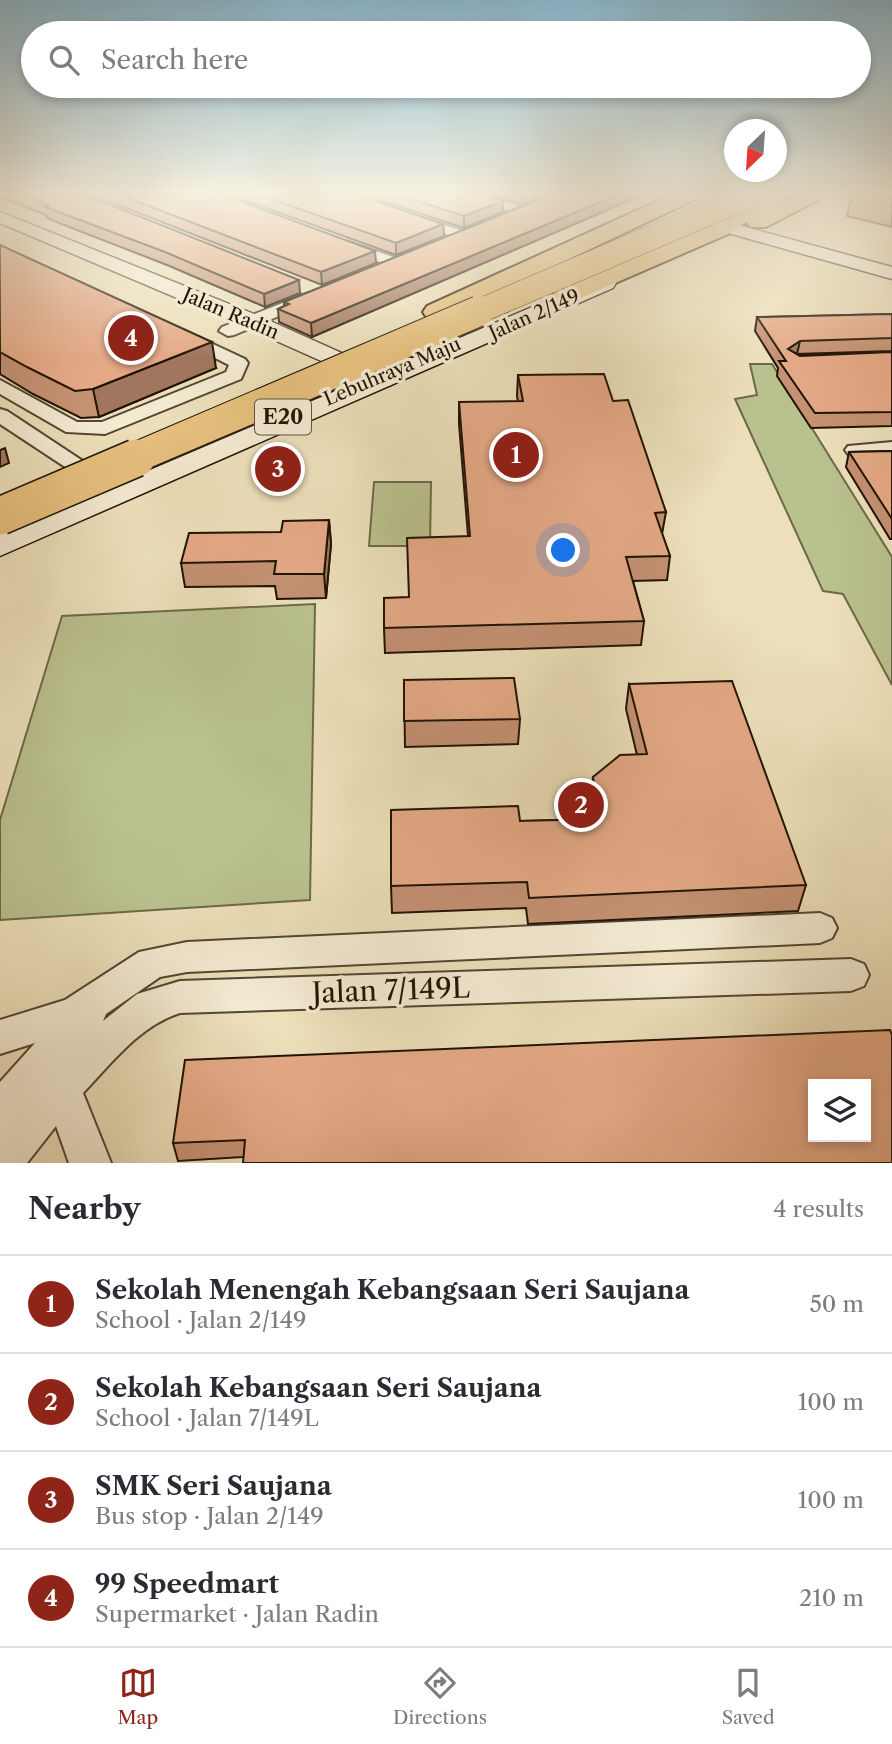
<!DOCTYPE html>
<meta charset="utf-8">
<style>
:root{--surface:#fff;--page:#f2f2f3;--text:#2b2b33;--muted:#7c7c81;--line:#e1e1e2;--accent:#8f2418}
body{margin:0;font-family:"Libre Caslon Text",serif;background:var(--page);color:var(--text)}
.controls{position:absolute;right:21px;bottom:21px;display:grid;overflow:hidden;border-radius:0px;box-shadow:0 4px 10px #0003}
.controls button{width:63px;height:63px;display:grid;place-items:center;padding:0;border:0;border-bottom:2px solid var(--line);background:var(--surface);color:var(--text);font:35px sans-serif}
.compass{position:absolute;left:724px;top:119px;width:63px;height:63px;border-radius:50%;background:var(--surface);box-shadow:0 4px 10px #0003;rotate:205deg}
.you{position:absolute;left:564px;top:551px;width:24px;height:24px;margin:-18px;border:5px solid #fff;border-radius:50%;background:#1a73e8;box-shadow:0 0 0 10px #1a73e833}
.badge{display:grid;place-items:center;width:46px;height:46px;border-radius:50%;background:var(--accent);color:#fff;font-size:23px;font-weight:700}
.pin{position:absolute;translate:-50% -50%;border:4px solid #fff;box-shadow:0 2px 7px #0006}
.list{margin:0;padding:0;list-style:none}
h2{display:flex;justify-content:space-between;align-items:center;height:91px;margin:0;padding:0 28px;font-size:30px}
h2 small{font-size:23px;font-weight:400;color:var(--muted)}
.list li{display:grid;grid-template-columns:46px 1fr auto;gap:21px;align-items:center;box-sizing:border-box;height:98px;padding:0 28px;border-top:2px solid var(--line)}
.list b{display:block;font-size:26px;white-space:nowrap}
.list p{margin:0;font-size:23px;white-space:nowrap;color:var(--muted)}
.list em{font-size:23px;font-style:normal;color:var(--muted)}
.icon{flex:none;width:38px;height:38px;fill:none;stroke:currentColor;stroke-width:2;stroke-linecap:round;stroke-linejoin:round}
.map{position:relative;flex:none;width:892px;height:1163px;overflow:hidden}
.search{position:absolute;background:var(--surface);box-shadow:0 4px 10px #0003;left:21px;right:21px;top:21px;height:77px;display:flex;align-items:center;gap:18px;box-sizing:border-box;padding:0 24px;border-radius:38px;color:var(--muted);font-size:26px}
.sheet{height:483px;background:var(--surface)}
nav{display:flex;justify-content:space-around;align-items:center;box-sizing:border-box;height:98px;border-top:2px solid var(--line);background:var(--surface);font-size:19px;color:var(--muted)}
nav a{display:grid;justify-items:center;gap:4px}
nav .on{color:var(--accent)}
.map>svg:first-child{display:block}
</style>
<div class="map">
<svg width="892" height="1163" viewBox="0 0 892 1163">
<rect width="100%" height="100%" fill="#ecdfba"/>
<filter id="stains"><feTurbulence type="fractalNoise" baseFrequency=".00286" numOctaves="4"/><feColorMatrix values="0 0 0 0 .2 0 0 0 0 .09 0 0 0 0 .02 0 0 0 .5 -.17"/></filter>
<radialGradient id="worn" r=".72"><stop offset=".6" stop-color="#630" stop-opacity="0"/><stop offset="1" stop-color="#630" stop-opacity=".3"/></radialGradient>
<!-- green -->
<g fill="#b9c18e" stroke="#6c6a49" stroke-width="2">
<path d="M750,364H772L892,557V685L843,594L823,591L735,399L757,395Z"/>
<path d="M374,482H431L430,546H369Z"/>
<path d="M315,604L310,900L0,920V820L62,616Z"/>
</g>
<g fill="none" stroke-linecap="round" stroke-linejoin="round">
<!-- minor casing -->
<g stroke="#534632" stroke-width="4">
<g id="minor">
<path d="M461,195H483L529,209L531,212L524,216Z"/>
<path d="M412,215L470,233L472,236L465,240L407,222V216Z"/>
<path d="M346,241L402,260L405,263L397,268L341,248L339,245L341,242Z"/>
<path d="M308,293L314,295L316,298L314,301L234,335L228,336L219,331L222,327Z"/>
<path d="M183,330L245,359L248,363L241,379L105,434L66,432L0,394V380L77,422H102L226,372L229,365L177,339L174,335Z"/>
<path d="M0,409L7,411L113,481L110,486H94L0,424Z"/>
<path d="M892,442V454H848L845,450L848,446Z"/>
<path d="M820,913L832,918L837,928L832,938L820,943L187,972L160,977L106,1014L103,1021L137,994L180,981L851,959L864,964L869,975L864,986L851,991L180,1013C139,1026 112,1063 83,1093L111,1163H69L56,1126L27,1163H0V1082L35,1043L0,1054V1020L65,1000L139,952L187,942Z"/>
</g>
</g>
<!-- tertiary casing -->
<g stroke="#534632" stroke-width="3">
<g id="tertiary">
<path d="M0,212L259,316L391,375L395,380L391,385L383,387L375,385L243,326L0,223Z"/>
<path d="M727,222L892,267V279L721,231L718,227Z"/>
</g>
</g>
<!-- secondary casing -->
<g stroke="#201304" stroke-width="3">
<path id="secondary" d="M605,276L613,278L616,283L613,288L0,556V534Z"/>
</g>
<!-- motorway casing -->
<g stroke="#201304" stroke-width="4">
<g id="motorway">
<path d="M671,195H699L696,199L445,318L436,320L427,318L423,312L427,306Z"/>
<path d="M763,195H789L782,202L796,195H823L820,199L766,227H750L747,222L728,234L574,301L565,304L556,301L552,296L556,291L712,224Z"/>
</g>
</g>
<!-- minor -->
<use href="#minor" fill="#f3ead2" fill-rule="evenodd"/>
<!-- tertiary -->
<use href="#tertiary" fill="#f3ead2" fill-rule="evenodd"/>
<!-- secondary -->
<use href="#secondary" fill="#f3ead2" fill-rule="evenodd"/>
<!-- motorway -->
<use href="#motorway" fill="#e6c07d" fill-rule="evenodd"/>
<!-- motorway-bridge-far2 casing -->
<g stroke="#201304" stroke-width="25" stroke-linecap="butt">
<path id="motorway-bridge-far2" d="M475,313L751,195"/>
</g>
<!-- motorway-bridge-far1 casing -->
<g stroke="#201304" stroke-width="32" stroke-linecap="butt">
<path id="motorway-bridge-far1" d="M132,459L479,311"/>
</g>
<!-- motorway-bridge casing -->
<g stroke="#201304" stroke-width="40" stroke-linecap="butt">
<path id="motorway-bridge" d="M0,516L136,458"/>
</g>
<!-- motorway-bridge-far2 -->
<use href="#motorway-bridge-far2" stroke="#e6c07d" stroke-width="24"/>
<!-- motorway-bridge-far1 -->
<use href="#motorway-bridge-far1" stroke="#e6c07d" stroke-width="30"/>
<!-- motorway-bridge -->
<use href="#motorway-bridge" stroke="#e6c07d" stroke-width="37"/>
</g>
<!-- wall -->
<g fill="#c49173" stroke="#201304" stroke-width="2">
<path d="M0,195H86L300,293L265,307L167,265L59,223L47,218L46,215L0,197Z"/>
<path d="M93,195H224L376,263L322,285Z"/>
<path d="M230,195H358L443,224L444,236L396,255Z"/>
<path d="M364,195H487L503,201V212L464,228Z"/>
<path d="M493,195H545L523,204Z"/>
<path d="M550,195H642L312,337L279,322L278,309L284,306V302Z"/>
<path d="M852,195H892V227L847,216Z"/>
<path d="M0,245L216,368L99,417L81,418L33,394L0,374Z"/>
<path d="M892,314V351L798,354L800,356L892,352V426L811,428L777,376L778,368L755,331L757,317Z"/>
<path d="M518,375L613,401L666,512L662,534L670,556L667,580L633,581L644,621L641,645L385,653L384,628L409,597L468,536L459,424V402H518L517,396Z"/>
<path d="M892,451V539H890L846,467L849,452Z"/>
<path d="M329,520L331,544L326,598L277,599L275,586L185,587L181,563L281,532Z"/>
<path d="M404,680L520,719L518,744L405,747Z"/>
<path d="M629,684L806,885L798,911L528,924L526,908L392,913L391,886L520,821L592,819L590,803L593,777L637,755L626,709Z"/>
<path d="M890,1030L243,1157L178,1161L173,1143Z"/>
</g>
<!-- shaded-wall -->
<g fill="#a0765e" stroke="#201304" stroke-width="2">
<path d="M523,195H545L523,204Z"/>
<path d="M617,195H642L312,337L311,323Z"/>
<path d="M503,201V212L464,228V216Z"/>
<path d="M443,224L444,236L396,255V243Z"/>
<path d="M375,251L376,263L322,285L321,272Z"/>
<path d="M299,280L300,293L265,307L264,294Z"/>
<path d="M800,341L797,354L788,349Z"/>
<path d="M212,342L216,368L99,417L93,389Z"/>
<path d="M5,448L9,463L0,467V450Z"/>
<path d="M329,520L331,544L326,598L324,574Z"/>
</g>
<!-- building -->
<g fill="#e4a986" stroke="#201304" stroke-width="2" fill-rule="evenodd">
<path d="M23,195H86L299,280L264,294L165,252L56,211L44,206L49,205Z"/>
<path d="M120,195H224L375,251L321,272Z"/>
<path d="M260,195H358L443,224L396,243Z"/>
<path d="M398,195H487L503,201L464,216Z"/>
<path d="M550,195H617L311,323L278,309L289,304L284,302Z"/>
<path d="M0,245L212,342L93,389L75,391L27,367L0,352Z"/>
<path d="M892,314V338L800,341L788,349L800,356L892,352V412L815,413L779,361H786L757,317Z"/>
<path d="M604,374L613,401L628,400L666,512L655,513L670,556L626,557L644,621L384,628V598L409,597L407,538L470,536L459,402L523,401L518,375Z"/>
<path d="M892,451V519L849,452Z"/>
<path d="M329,520L324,574H274L276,561L181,563L189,533L281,532L283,521Z"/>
<path d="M514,678L520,719L404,721V680Z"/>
<path d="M732,681L806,885L529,898L527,882L391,886V810L518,806L520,821L599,819L593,777L620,755L647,754L629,684Z"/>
<path d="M890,1030L892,1035V1163H243L245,1140L173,1143L185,1060ZM813,1084H866V1137H813Z"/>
</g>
<!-- sky -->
<linearGradient id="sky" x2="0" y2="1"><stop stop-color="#89b8cf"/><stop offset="0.54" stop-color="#f6f1e0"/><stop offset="1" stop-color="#f6f1e0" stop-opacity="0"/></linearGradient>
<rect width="892" height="358" fill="url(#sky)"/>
<g text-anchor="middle" stroke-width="7" stroke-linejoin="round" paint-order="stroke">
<!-- far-street labels -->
<g font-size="19" fill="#201304" stroke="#f3ead2">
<text transform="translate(231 313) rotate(23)" y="7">Jalan Radin</text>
<text transform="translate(534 314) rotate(-24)" y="7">Jalan 2/149</text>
<text transform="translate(392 371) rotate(-23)" y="7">Lebuhraya Maju</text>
</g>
<!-- shield labels -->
<rect fill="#f3ead2" stroke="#5f5442" stroke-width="2" x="255" y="399.5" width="56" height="35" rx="5"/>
<g font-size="21" font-weight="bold" fill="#201304">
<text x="283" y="424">E20</text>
</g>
<!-- near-street labels -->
<g font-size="28" fill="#201304" stroke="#f3ead2">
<text transform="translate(391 990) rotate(-2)" y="10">Jalan 7/149L</text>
</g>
</g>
<rect width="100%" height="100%" filter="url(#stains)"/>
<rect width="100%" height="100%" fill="url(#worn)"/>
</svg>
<div class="controls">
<button><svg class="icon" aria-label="layers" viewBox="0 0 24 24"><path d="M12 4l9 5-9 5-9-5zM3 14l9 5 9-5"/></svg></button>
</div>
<svg class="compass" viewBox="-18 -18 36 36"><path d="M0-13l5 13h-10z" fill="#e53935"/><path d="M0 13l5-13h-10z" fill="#7c7c81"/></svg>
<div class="you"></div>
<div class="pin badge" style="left:516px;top:455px">1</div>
<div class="pin badge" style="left:581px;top:805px">2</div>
<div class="pin badge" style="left:278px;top:469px">3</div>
<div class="pin badge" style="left:131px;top:338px">4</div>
<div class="search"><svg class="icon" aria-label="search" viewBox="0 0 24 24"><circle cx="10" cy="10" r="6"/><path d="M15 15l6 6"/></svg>Search here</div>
</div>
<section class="sheet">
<h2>Nearby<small>4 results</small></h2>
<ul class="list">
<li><span class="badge">1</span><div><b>Sekolah Menengah Kebangsaan Seri Saujana</b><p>School · Jalan 2/149</p></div><em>50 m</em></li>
<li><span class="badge">2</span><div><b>Sekolah Kebangsaan Seri Saujana</b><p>School · Jalan 7/149L</p></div><em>100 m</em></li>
<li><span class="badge">3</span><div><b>SMK Seri Saujana</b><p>Bus stop · Jalan 2/149</p></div><em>100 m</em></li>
<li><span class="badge">4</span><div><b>99 Speedmart</b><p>Supermarket · Jalan Radin</p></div><em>210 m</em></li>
</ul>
</section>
<nav>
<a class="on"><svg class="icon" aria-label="map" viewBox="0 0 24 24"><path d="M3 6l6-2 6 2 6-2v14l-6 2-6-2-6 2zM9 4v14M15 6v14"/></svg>Map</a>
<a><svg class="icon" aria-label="directions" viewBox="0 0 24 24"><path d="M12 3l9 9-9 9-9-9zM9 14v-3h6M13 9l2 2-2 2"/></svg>Directions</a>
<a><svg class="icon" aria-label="saved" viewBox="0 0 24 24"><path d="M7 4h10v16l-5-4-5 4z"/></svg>Saved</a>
</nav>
